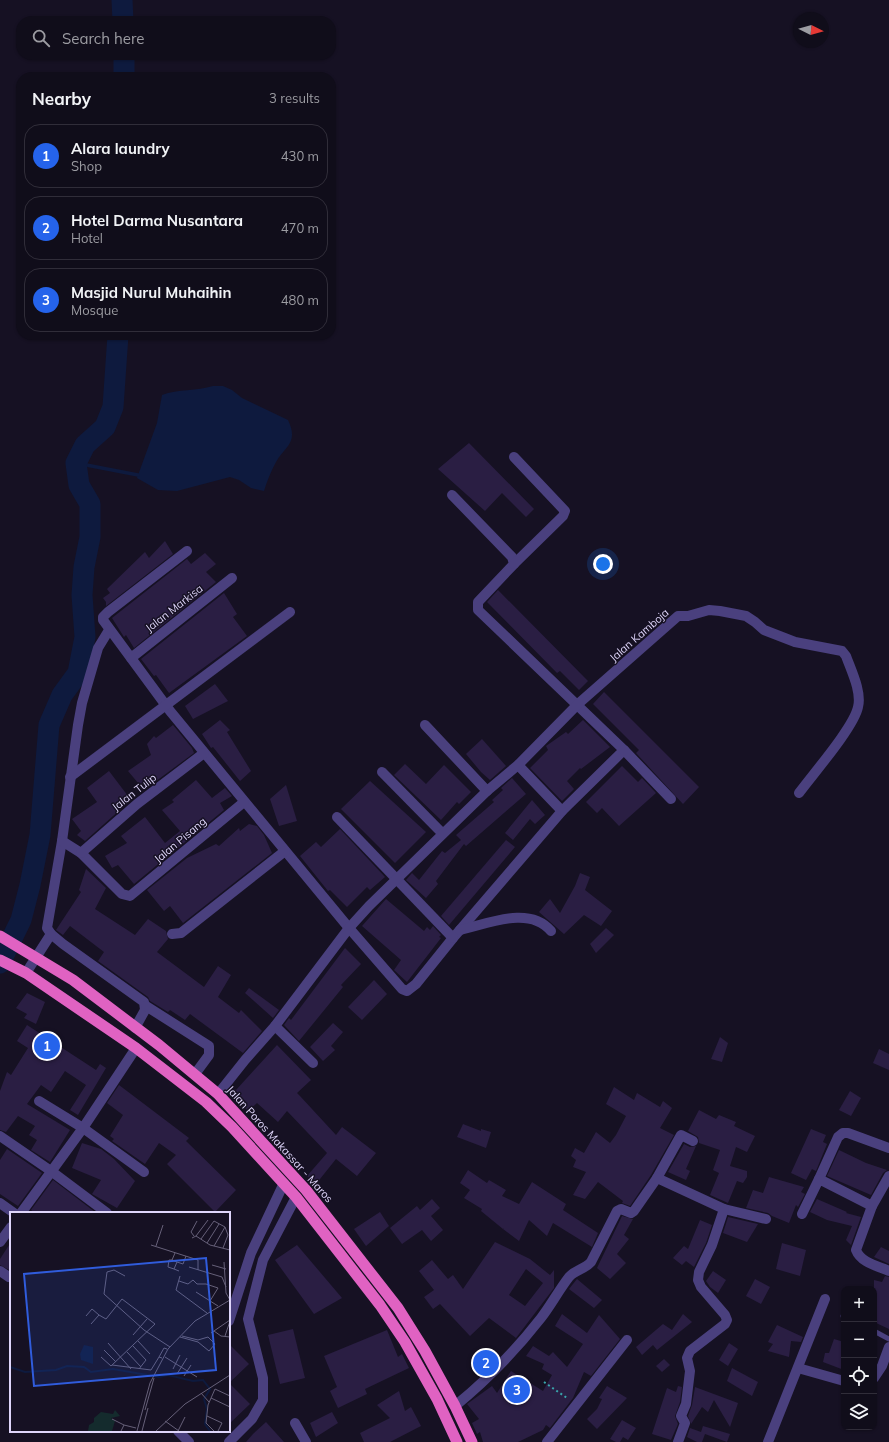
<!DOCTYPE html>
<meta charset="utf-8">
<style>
:root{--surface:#100d1a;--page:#191623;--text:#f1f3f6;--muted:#9c9ca2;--line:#302d39;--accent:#2563eb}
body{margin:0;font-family:Mulish,sans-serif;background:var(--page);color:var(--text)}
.controls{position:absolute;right:12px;bottom:12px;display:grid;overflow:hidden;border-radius:8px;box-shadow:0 1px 3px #0004}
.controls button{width:36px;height:36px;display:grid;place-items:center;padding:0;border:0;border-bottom:1px solid var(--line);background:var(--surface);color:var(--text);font:20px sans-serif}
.compass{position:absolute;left:793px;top:12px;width:36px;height:36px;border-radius:50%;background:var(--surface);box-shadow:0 1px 3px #0004;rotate:95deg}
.you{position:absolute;left:603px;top:564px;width:14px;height:14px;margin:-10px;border:3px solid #fff;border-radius:50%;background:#1a73e8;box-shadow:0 0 0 6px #1a73e833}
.badge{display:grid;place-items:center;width:26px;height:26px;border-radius:50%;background:var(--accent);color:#fff;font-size:13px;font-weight:700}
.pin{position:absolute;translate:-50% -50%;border:2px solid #fff;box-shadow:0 1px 4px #0006}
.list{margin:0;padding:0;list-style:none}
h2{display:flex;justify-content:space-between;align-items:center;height:52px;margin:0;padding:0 16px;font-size:17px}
h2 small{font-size:13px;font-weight:400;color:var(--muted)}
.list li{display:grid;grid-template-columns:26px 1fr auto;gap:12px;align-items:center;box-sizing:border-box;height:64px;margin:0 8px 8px;padding:0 8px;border:1px solid var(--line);border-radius:16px}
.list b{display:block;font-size:15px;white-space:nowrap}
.list p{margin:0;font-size:13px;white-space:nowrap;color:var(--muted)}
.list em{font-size:13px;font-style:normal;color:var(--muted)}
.icon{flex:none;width:22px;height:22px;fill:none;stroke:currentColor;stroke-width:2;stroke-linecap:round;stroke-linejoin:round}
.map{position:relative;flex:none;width:889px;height:1442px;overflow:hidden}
.search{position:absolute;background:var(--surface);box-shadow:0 1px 3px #0004;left:16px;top:16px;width:320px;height:44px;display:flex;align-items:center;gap:10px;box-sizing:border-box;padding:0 14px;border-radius:16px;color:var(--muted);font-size:15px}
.panel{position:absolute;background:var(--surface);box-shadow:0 1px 3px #0004;left:16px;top:72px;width:320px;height:268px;border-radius:16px}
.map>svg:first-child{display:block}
</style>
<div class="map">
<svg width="889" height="1442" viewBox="0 0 889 1442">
<rect width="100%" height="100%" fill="#161123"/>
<!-- water -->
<path fill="#0e1a3e" d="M213,386H223L232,390L242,398L288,420C299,443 285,446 276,462C271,471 267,481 264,491L251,488L239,480L230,477L177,491L158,490L137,478L157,423L162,395C178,389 197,391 213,386Z"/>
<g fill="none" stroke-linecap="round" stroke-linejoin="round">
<!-- stream -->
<path stroke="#0e1a3e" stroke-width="3.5" d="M76,463L138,475"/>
<!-- river -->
<g stroke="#0e1a3e" stroke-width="21">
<path d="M122,0L123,21"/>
<path d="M124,55V77"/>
<path d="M0,963L21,920L30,885L40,835L49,725L62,695L78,673L85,637L82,595L84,567L90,537V504L79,485L76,463L85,445L105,427L113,407L118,335"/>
</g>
</g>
<!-- building -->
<g fill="#2a1e43" fill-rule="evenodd">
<path d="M469,443L534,509L526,517L502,493L485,511L438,469Z"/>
<path d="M165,541L173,554L106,606V602L103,598L110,593L107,589L145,552L149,558Z"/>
<path d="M205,553L216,564L206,572L216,582L134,648L126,635L124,637L112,618L187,559L191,564Z"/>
<path d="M498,590L588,681L579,690L560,671L557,673L487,602Z"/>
<path d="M224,593L237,614L233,617L247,636L169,693L156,675L154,676L141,659Z"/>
<path d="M215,684L228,701L193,719L185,706Z"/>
<path d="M604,692L699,787L683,804L636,753L639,750L593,704Z"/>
<path d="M220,720L230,730L227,732L251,771L240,781L213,747L211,748L202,734Z"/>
<path d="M583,720L610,747L581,769L580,768L567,781L574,789L562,801L530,768L548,750L546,746L566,732L568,734Z"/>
<path d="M173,725L192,748L194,753L144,790L128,771L151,755L147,744L154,736L156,738Z"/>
<path d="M482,739L506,766L490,780L481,772L466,754Z"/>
<path d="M405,764L426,784L444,765L471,792L459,804L457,802L441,820L394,775Z"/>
<path d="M622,766L638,782L642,778L656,793L619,826L602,808L597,813L586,802Z"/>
<path d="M109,771L131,800L85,841L77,835L81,831L72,819L97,802L87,788Z"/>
<path d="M512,778L526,794L466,846L464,844L436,881L438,884L426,898L406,880L412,873L419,880L442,851L445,853L461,840L456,835L494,802L492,800L503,790L501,788Z"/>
<path d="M196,780L212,798L225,788L232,796L220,803L224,810L134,884L118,865L112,868L105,856L127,843L121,836L145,817L165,843L180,831L162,810L174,802L172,800Z"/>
<path d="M370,781L426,832L395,863L341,809Z"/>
<path d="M286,785L297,821L279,826L270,799Z"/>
<path d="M532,800L545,815L535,824L530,819L513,840L505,833Z"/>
<path d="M249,824L257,826L264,835L272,853L183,923L170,906L164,911L147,890L187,858L216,844L219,846L239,828L240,831Z"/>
<path d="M340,829L385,877L370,890L367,887L347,907L330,890L328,891L300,856L316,842L321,847Z"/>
<path d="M506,840L515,847L449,925L441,916Z"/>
<path d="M86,869L106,888L95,909L135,935L148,919L166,931L168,939L157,952L204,987L218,966L231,975L218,997L239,1013L241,1010L262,1031L243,1053L190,1014L185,1020L170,1010L168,1012L150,1001L148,997L98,961L104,952L70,926L63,935L56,930L81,892L79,890Z"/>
<path d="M580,873L590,877L585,890L612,911L601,926L584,915L564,934L539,912L550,899L560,913L575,886Z"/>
<path d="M386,899L424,931L427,927L430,930L433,926L441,935L439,937L441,938L407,982L394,970L401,960L362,926Z"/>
<path d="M606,928L614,935L596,953L590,944Z"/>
<path d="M345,948L361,964L341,985L343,987L299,1041L284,1025L289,1018L291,1020Z"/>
<path d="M374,980L387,994L362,1020L348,1007Z"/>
<path d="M249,988L279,1010L273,1018L245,993Z"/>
<path d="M27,993L45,1002L36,1024L24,1018L27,1014L16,1008Z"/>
<path d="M333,1023L343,1032L331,1046L335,1050L323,1061L310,1047Z"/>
<path d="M27,1025L96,1070L100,1064L106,1068L78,1115L70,1110L86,1085L65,1071L51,1092L41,1085L27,1104L70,1130L50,1162L31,1150L37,1140L29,1135L35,1126L18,1116L6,1132L0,1130V1091L7,1072L11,1075L28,1048L17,1041Z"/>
<path d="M720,1037L728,1043L722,1062L711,1059Z"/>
<path d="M277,1045L311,1080L297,1093L300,1096L336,1135L342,1127L376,1153L357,1176L336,1159L316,1184L307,1176L327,1153L287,1111L278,1122L257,1103L248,1111L238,1101L236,1103L229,1095L234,1089L236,1090Z"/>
<path d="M879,1049L889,1054V1070L873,1063Z"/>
<path d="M119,1085L189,1138L186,1141L236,1190L215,1212L167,1164L176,1155L159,1143L145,1164L112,1141L114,1139L110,1136L123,1115L107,1103Z"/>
<path d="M614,1087L634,1100L637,1093L660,1107L663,1101L672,1108L660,1128L674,1135L651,1175L630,1206L622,1203L623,1201L598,1182L585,1199L573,1195L586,1172L573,1167L576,1160L571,1156L575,1148L584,1153L596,1132L610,1143L616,1135L626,1116L606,1104Z"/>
<path d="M850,1091L861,1098L851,1116L839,1110Z"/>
<path d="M699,1110L716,1119L719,1115L736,1122L734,1126L755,1136L747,1152L736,1147L730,1166L747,1171V1177L743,1183L737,1181L728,1203L710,1195L719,1173L713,1170L720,1150L699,1143L698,1137L688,1131Z"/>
<path d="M463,1124L481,1131V1129L491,1132L486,1148L457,1137Z"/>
<path d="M811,1129L826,1135L823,1142L827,1144L816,1171L812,1169L806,1180L791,1173Z"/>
<path d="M82,1143L101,1149L114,1159L135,1181L117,1208L92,1194L101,1180L72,1168Z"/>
<path d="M684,1144L690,1147L696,1146L686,1169L690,1171L686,1180L668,1172Z"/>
<path d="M7,1149L42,1173L18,1206L0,1194V1160Z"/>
<path d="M839,1150L866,1163L887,1170L883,1173L871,1195L827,1176Z"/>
<path d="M468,1170L487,1183L489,1180L506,1190L502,1196L519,1204L532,1182L566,1204L563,1210L598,1233L592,1247L553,1223L547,1236L529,1220L519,1241L503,1229L504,1227L503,1229L481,1211L482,1209L464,1198L470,1190L460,1183Z"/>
<path d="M769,1177L804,1187L801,1192L805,1194L798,1207L796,1205L789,1223L772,1216L768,1213L746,1208L753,1190L763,1193Z"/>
<path d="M53,1180L95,1212L94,1213H35L31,1210Z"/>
<path d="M432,1199L440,1208L431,1216L443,1230L431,1241L422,1230L402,1244L390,1228L417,1206L420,1210Z"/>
<path d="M817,1199L847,1212L846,1213L861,1217L851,1245L846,1240L852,1226L827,1220L810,1212Z"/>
<path d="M380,1212L389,1226L366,1246L354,1229Z"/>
<path d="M622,1216L633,1219L624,1235L629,1239L617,1254L626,1263L610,1279L597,1268Z"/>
<path d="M728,1217L758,1224L747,1242L723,1233Z"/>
<path d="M700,1220L712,1225L706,1243L694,1267L686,1261L682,1265L673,1258L684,1246L688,1249Z"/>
<path d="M11,1242V1271L0,1265V1259Z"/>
<path d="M495,1242L530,1259L550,1275L554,1270V1288L516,1338L489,1318L470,1336L440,1304L433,1309L424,1297L434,1290L419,1271L432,1260L448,1279L453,1275L463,1289ZM526,1269L543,1283L525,1306L509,1295Z"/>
<path d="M782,1243L806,1250L800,1276L776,1269Z"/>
<path d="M297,1245L342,1298L314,1314L275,1260Z"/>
<path d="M881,1247L889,1251V1264L874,1257Z"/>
<path d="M713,1271L726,1280L718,1293L710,1287L706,1281Z"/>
<path d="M885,1276L889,1277V1329L874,1322V1280L882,1282Z"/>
<path d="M577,1279L602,1300L594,1308L569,1289Z"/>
<path d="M755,1279L770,1287L761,1304L746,1296Z"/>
<path d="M562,1314L587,1333L599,1315L620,1339L591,1376L584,1372L573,1398L550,1428L546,1425L543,1430L518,1442H483L480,1432L477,1434L472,1423L479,1419L467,1404L492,1386L497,1393L511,1371L543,1391L552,1375L542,1369L544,1364L526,1356L533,1346L549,1356L553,1352L567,1367L583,1344L555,1326Z"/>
<path d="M683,1314L692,1322L657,1350L653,1345L642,1355L636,1347L663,1324L672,1330Z"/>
<path d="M777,1325L803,1337L801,1342L791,1341L789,1357L768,1351L773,1344L768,1342Z"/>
<path d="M293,1329L305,1378L280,1384L268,1335Z"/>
<path d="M387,1330L398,1357L402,1354L409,1368L365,1389L367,1394L338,1408L330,1391L337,1387L324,1356Z"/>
<path d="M834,1339L844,1342V1370L823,1362L825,1353H829Z"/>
<path d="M729,1343L738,1349L728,1366L719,1360Z"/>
<path d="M229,1344L249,1364L229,1383L250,1404L229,1424Z"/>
<path d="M664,1359L670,1365L662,1372L656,1366Z"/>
<path d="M732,1368L758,1382L752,1396L727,1381Z"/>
<path d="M607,1386L627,1398L597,1429L587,1419L597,1409L602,1399L599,1398Z"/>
<path d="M678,1386L682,1387L680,1402L675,1416L678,1424L671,1440L652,1434L667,1388L676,1392Z"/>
<path d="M695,1387L738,1403L730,1427L714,1400L708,1412L702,1407L691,1424L688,1416L692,1405Z"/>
<path d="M399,1391L405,1411L411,1407L421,1426L390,1442H364L360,1433L390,1418L377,1405Z"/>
<path d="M332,1412L338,1423L316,1437L310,1423Z"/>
<path d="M622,1420L636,1428L628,1440L623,1437L620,1442H616L610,1439Z"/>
<path d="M266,1422L284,1442H246L253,1434Z"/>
<path d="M703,1426L730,1434L727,1442L705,1434L702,1442H697L687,1437L690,1428L701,1432Z"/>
</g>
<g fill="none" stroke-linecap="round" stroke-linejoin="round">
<!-- path -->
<path stroke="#3aa5ac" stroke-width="2" stroke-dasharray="2 3" stroke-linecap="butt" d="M544,1382L567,1398"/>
<!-- service -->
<g stroke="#4a407e" stroke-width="5">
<path d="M843,1316H844"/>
<path d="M874,1331L889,1339"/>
</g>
<!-- minor -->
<g stroke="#4a407e" stroke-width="10">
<path d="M187,551L108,612L103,617V620L170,711L349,928L402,989L407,991L416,984L453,938L562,811L624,750L478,610V602L514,564L512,557L452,495"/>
<path d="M514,564L563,516L565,511L514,457"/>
<path d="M109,630L98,648L82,703L78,725L62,841L47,928L51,934L63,944L144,1002L145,1010L135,1028"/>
<path d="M131,658L232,578"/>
<path d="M425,725L487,791"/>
<path d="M624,750L671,799"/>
<path d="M518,765L562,811"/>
<path d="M382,772L442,833"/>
<path d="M70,777L290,612"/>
<path d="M337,817L453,938"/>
<path d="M62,841L81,853L122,894L130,896L244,802"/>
<path d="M81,853L137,804L204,753"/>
<path d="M460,930C488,924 529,905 551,931"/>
<path d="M172,934L181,933L285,851"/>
<path d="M26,973L51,934"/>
<path d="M146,1006L209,1046V1055L195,1074"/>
<path d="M275,1026L313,1063"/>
<path d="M218,1094L245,1060L275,1026L349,928L369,906L487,791L518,765L578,704L678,616H688L709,610L720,611L746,616L755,622L764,630L795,642L842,651L846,656C851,670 862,692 858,707C854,727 813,774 799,793"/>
<path d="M39,1101L83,1128L144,1172"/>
<path d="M0,1136L51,1171L107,1213"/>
<path d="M657,1178L681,1135L693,1141"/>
<path d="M819,1179L838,1137L843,1133H848L889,1148"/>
<path d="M0,1203L14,1213"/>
<path d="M872,1206L856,1250C861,1263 878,1266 889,1271"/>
<path d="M21,1213L83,1128L136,1048"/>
<path d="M802,1214L819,1179L872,1206L889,1176"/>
<path d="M0,1242L11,1227"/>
<path d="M0,1271L9,1277"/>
<path d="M229,1321L251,1253L284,1183"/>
<path d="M798,1368L844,1381"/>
<path d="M874,1378L882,1366L889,1347"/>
<path d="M455,1406C487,1380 516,1350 541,1318C551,1305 559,1290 569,1277C575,1270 585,1269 591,1262L617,1211L621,1209L631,1213L634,1211L657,1178L724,1209L766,1219"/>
<path d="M295,1423L306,1442"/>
<path d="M178,1431L189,1442"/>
<path d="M229,1442L252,1419L263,1400V1378L248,1319L263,1260L296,1197"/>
<path d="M547,1442L627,1340"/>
<path d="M678,1442L685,1423L681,1416L686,1404L690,1371L687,1358L690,1351L725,1324L727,1320L725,1315L701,1287L698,1280L699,1272L712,1245L724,1209"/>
<path d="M768,1442L825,1299"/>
</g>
<!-- trunk -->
<g stroke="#e062c2" stroke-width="11">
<path d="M0,936L73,980L159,1045L218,1094L306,1190L398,1308L425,1351L455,1406L472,1442"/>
<path d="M0,960L26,973L136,1048L206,1102L232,1127L296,1197L380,1305L405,1342L437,1399L457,1442"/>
</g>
</g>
<g text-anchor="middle" stroke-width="3" stroke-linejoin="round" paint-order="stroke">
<!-- street labels -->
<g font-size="11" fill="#dfd6fb" stroke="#161123">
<text transform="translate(174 608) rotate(-38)" y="4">Jalan Markisa</text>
<text transform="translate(639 635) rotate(-41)" y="4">Jalan Kamboja</text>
<text transform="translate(134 792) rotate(-38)" y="4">Jalan Tulip</text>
<text transform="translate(180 840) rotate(-40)" y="4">Jalan Pisang</text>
<text transform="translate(280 1144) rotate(48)" y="4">Jalan Poros Makassar - Maros</text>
</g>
</g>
<!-- overview -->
<g transform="translate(10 1212)">
<rect width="220" height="220" fill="#161123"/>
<path d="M105,198L110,204L101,206L105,209L102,219H78L79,213L84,210V206L91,200L103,202Z" fill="#142b2d"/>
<path d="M74,133L83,135V152L71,148L70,142Z" fill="#0e1a3e"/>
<path fill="none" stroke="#0e1a3e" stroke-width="2" d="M0,155L15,160L46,158L57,154L74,155L81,160L103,157L149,165L158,163L183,169L193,168L200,177L194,187L197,197L195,212L200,219"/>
<path fill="none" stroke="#666079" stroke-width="1" d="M184,24L181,20L187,9M186,24L198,8M182,26L186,24L200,33L220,38M191,27L204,9L215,15L204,34M197,31L209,12M141,33L188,48V58M146,34L153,13M213,36L218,23L215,15M165,41L162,48L167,50L164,57L169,59M162,48H159L158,55L164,57M167,50L173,52L176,44M214,50L216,81L220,88M202,53L216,57M179,55L212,65L216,75M115,64L104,58L97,60L94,82L134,118L160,135M170,64L166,78L197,101M169,69L178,72L183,68L187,72H196L208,76L200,89M186,80L208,94M76,104L82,97L89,103M81,112L89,103L96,107L112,87L145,112L101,154L91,145M204,119L211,124L220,125M201,121L220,108M123,123L137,107M215,124L220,109M170,125L188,130L199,139L205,132L198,125L188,128L172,124M128,129L140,142M98,131L121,157M123,134L136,148L129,157M94,138L106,150M117,140L131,155M149,145L154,136L157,137M155,145L187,165M102,153L141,158L149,145L152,146M163,157L170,143M167,162L177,146M174,164L181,153M191,181L199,190M201,186L220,195M135,198L144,166M197,204L212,211L208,219M102,207L114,213M155,209L169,219M111,219L114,213L126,216M127,219L140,171L158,137L185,109L220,88M132,219L138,196M146,219L175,192L220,163M168,219L175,205M204,219L196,211L198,193L205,177L220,184"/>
<path fill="#305cdc" fill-opacity="0.15" stroke="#305cdc" stroke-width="2" d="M196,46L206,158L24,174L14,62Z"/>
<rect width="220" height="220" fill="none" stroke="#dfd6fb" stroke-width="2"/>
</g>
</svg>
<div class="controls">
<button>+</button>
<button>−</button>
<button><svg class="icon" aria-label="locate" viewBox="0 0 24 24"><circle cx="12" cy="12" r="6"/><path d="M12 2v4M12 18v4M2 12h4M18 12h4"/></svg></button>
<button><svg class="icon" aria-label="layers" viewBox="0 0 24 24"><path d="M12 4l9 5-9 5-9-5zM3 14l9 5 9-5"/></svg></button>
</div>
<svg class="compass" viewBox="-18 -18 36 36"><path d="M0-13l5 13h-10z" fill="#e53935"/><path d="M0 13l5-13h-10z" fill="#9c9ca2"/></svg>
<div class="you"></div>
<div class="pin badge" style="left:47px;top:1046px">1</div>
<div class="pin badge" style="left:486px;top:1363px">2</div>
<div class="pin badge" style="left:517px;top:1390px">3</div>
<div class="search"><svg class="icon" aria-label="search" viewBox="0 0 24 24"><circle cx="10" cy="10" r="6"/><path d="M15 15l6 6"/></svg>Search here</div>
<section class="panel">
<h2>Nearby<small>3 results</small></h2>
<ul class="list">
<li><span class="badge">1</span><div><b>Alara laundry</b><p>Shop</p></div><em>430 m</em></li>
<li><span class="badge">2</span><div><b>Hotel Darma Nusantara</b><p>Hotel</p></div><em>470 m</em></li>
<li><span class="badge">3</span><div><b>Masjid Nurul Muhaihin</b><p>Mosque</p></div><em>480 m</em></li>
</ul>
</section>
</div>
